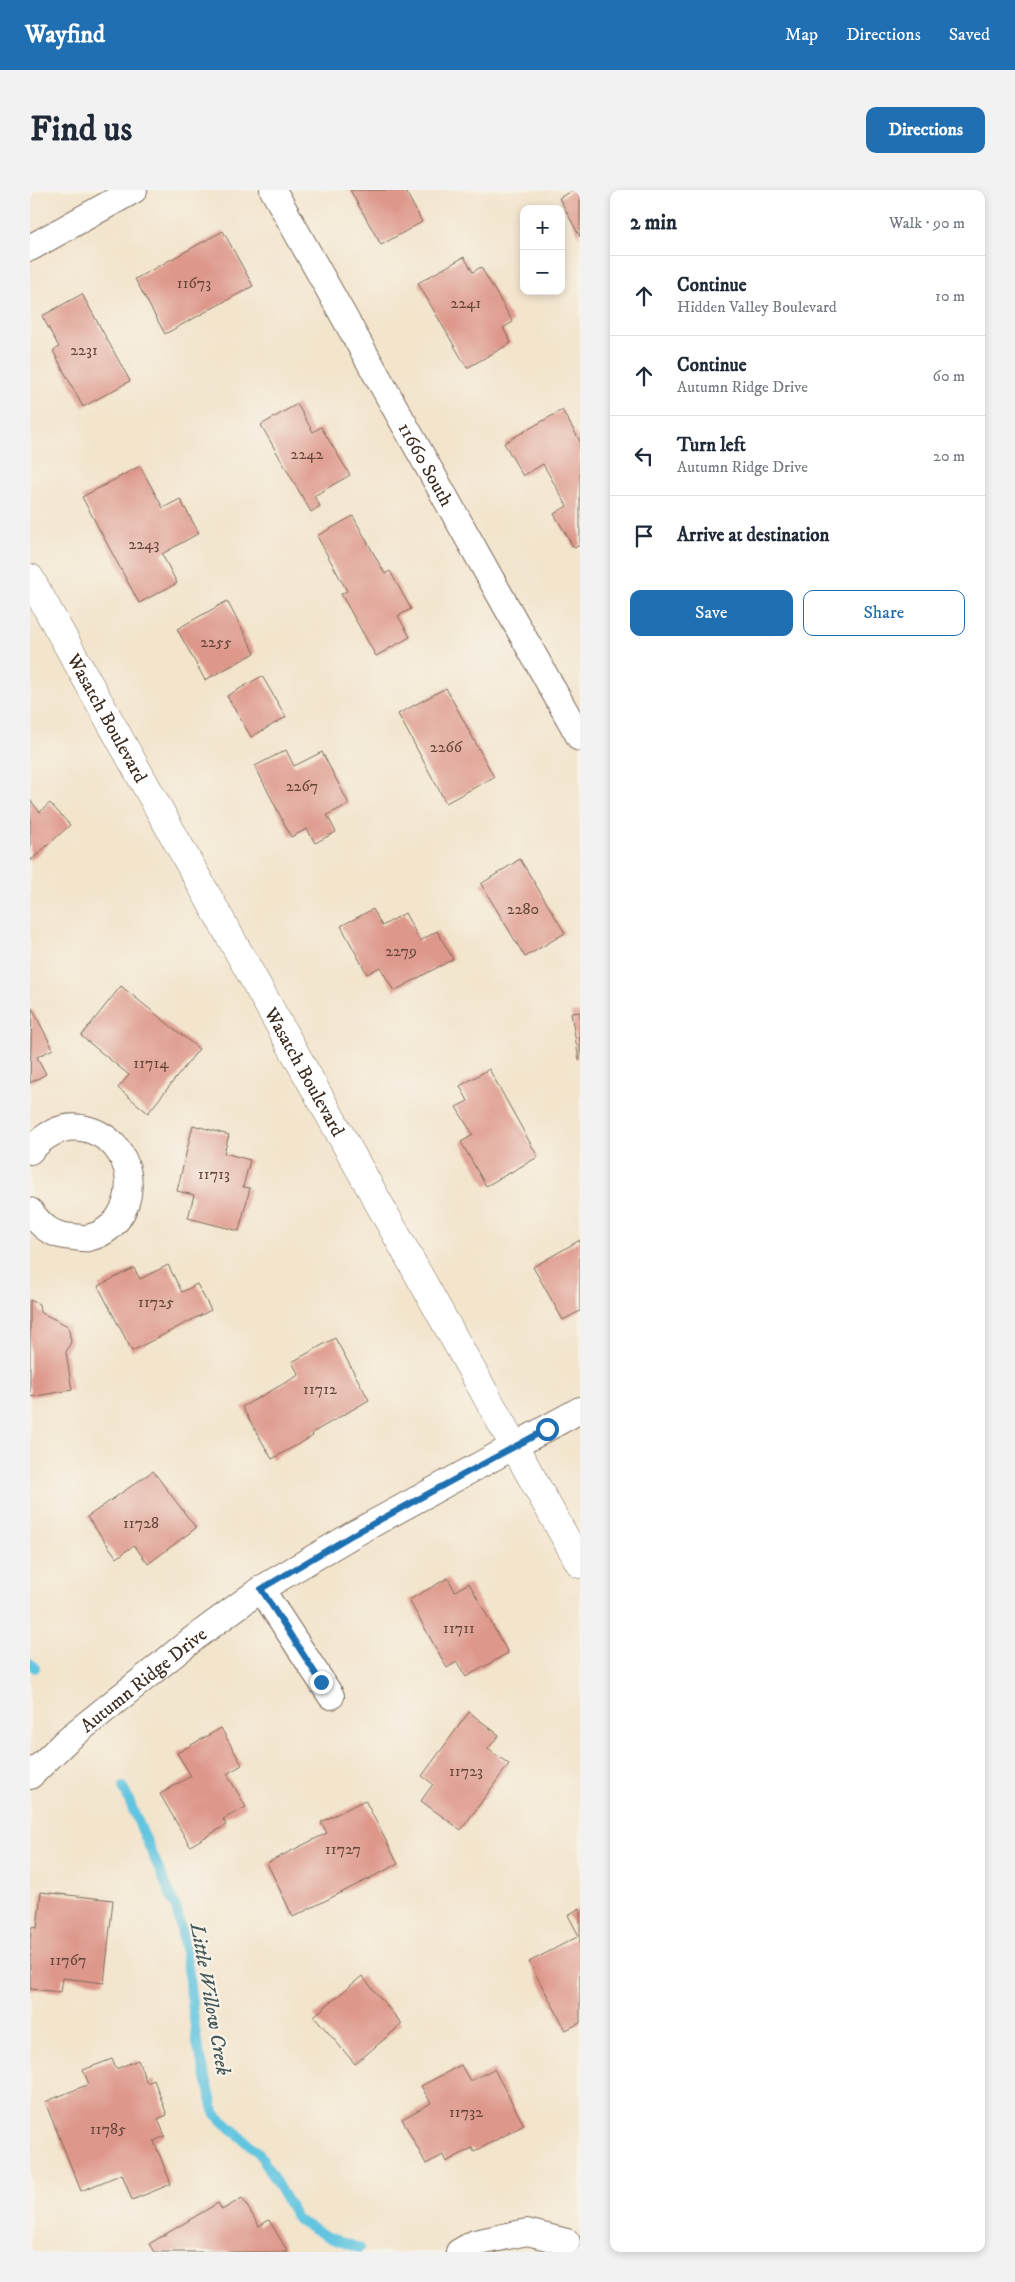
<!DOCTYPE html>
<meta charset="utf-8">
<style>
:root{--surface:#fff;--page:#f2f2f3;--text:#1f2937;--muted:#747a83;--line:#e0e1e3;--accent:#1f6fb2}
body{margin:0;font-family:"IM FELL DW Pica",serif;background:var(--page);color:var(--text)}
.controls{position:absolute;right:15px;top:15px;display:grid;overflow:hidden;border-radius:10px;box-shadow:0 2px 8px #0003}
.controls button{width:45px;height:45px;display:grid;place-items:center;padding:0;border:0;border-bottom:1px solid var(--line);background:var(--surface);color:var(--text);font:25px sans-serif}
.stop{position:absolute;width:15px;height:15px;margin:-11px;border:4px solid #1f6fb2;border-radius:50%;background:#fff}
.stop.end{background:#1f6fb2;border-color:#fff;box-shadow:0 1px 5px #0008}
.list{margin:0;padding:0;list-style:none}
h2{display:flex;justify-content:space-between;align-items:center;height:65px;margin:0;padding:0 20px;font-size:21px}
h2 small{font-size:16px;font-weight:400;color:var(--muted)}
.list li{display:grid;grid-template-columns:32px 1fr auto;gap:15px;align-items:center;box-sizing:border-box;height:80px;padding:0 20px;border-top:1px solid var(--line)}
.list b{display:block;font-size:19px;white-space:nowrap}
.list p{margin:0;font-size:16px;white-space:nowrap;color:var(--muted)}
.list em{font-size:16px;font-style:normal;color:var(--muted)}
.actions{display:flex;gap:10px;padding:15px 20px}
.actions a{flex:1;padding:11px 0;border:1px solid var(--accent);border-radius:10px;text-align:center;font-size:18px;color:var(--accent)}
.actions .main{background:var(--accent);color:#fff}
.icon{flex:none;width:28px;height:28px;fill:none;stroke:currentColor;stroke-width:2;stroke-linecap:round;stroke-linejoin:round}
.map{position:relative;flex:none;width:550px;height:2062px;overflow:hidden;border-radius:10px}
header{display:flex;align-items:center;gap:30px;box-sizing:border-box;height:70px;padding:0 25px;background:var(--accent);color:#fff}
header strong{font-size:24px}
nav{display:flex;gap:28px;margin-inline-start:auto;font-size:18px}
.intro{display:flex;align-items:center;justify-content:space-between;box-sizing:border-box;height:120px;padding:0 30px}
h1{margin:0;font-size:35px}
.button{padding:12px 22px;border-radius:10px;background:var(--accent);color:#fff;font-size:18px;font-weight:700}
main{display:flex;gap:30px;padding:0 30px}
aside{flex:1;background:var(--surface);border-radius:10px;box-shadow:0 2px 8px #0003}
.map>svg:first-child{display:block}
</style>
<header>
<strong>Wayfind</strong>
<nav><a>Map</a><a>Directions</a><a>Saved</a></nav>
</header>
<div class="intro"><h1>Find us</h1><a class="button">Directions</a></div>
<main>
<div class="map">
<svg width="550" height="2062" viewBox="0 0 550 2062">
<rect width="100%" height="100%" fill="#f7f3e8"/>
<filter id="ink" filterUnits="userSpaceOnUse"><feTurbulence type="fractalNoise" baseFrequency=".02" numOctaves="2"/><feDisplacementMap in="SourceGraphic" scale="10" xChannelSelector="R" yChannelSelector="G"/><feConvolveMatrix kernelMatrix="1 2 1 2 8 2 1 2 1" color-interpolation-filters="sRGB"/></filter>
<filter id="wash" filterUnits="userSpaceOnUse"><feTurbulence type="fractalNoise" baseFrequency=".0096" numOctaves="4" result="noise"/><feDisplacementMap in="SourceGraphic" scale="20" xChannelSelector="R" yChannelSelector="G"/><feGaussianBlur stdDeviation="1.12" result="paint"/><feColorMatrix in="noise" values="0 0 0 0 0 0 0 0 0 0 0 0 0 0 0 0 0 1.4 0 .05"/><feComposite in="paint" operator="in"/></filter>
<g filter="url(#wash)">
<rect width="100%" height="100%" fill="#f3e4cc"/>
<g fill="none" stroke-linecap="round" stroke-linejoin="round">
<!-- stream -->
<g stroke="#62c5e0" stroke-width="10">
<path d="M0,1473L5,1478"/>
<path d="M93,1597L147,1720L155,1758L167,1853L185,1924L229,1963L268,2030L300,2048L329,2058"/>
</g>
</g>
<g id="blocks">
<!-- building -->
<g fill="#de988b">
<path d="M320,0H375L392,32L351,55Z"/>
<path d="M544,0H550V47L529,8Z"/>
<path d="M193,41L223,96L135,144L105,89Z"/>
<path d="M434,67L443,82L451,77L483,132L473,138L481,153L437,178L388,93Z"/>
<path d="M52,104L100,191L53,217L23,161L29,157L12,126Z"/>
<path d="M267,214L283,242L291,237L320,285L284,306L290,316L281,322L231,235Z"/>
<path d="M532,220L550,251V355L544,358L524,324L537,316L513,274L493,286L474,253Z"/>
<path d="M110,276L133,318L150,309L169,343L132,364L147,393L109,413L52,307Z"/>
<path d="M323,326L355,384L360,381L381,419L368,426L380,447L346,466L311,404L317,401L287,346Z"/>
<path d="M197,411L225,463L175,490L147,439Z"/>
<path d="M232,486L256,527L221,547L197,506Z"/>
<path d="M416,498L464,587L416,613L368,524Z"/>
<path d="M256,560L264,576L292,562L319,614L297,625L306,642L285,653L277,639L261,647L225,576Z"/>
<path d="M0,610L10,622L20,613L40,635L0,671Z"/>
<path d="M490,669L535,743L495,767L451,694Z"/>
<path d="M343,719L352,736L375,723L390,751L407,741L423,769L364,801L350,777L337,784L311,736Z"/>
<path d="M91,796L169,859L118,923L88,898L99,885L51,846Z"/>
<path d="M2,818L23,859L7,867L16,884L0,893Z"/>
<path d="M550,822V870H549L541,823Z"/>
<path d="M459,879L508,967L456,996L431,952L443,945L426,917L438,911L430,896Z"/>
<path d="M163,935L199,945L194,963L220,970L213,997L220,998L209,1041L158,1028L164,1005L147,1001Z"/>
<path d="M550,1050V1121L533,1130L503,1077Z"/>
<path d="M138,1075L152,1102L167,1094L181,1120L102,1161L68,1096L104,1078L110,1089Z"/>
<path d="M0,1110L9,1114L10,1122L38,1136L41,1152L36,1162L42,1200L0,1207Z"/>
<path d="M305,1148L339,1210L282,1243L283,1246L242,1269L212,1217L269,1185L262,1172Z"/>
<path d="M123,1281L166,1338L118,1374L104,1355L87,1368L57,1327Z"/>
<path d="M418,1388L425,1401L439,1393L478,1463L436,1487L427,1472L417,1478L379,1410Z"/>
<path d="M439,1522L469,1545L458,1559L479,1574L431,1640L391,1611L403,1594L392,1586Z"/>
<path d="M191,1538L212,1575L197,1584L216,1617L193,1629L196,1635L160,1656L130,1604L161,1586L147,1563Z"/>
<path d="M335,1610L368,1674L263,1727L237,1673L297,1643L291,1632Z"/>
<path d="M11,1702L83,1710L74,1793L33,1788L31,1802L0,1799V1750L1,1737L7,1738Z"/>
<path d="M550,1718V1833L536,1840L499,1772L549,1746L538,1725Z"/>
<path d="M332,1786L372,1834L325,1874L284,1826Z"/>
<path d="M82,1869L86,1879L108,1870L117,1893L124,1890L137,1925L128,1929L135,1946L124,1951L141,1994L102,2010L92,1984L51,2001L15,1912L59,1894L53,1880Z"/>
<path d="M431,1875L440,1891L464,1879L494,1935L444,1962L442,1958L416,1972L413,1965L396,1974L372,1929L401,1913L391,1896Z"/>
<path d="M212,2008L229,2036L239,2030L258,2062H124L119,2054L188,2013L192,2020Z"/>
</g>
</g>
</g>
<g filter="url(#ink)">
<use href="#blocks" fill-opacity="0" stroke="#7b6b5b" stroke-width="1"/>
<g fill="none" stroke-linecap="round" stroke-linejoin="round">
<!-- minor casing -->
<g stroke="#7b6b5b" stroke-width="28">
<g id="minor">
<path id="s1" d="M243,0L550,548"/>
<path d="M0,58L104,0"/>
<path d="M0,961C16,943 36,932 60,940C114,958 110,1036 58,1048C54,1049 47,1047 43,1047C22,1046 12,1037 0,1021"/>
<path d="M231,1399L301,1506"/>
<path id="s2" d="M0,1586L37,1550L163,1449L231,1399L324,1344L550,1220"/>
<path d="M429,2062L445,2053L497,2042L537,2052"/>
</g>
</g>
<!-- secondary casing -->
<g stroke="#7b6b5b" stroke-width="29">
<g id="secondary">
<path id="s3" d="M0,388L550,1374"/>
</g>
</g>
<!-- minor -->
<use href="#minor" stroke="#fff" stroke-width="26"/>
<!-- secondary -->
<use href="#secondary" stroke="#fff" stroke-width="28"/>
</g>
</g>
<g fill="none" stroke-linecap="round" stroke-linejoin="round" filter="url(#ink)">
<!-- route -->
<path stroke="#1f6fb2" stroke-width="6" d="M291,1492L231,1399L324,1344L517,1239"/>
</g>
<g text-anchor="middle" stroke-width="4.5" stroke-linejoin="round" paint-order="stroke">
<!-- number labels -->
<g font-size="16" fill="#644639">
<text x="164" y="98">11673</text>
<text x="436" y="118">2241</text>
<text x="54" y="165">2231</text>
<text x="277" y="269">2242</text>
<text x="114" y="359">2243</text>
<text x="186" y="457">2255</text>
<text x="416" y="562">2266</text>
<text x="272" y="601">2267</text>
<text x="493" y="724">2280</text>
<text x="371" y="766">2279</text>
<text x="121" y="878">11714</text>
<text x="184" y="989">11713</text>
<text x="126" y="1117">11725</text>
<text x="290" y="1204">11712</text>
<text x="111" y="1338">11728</text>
<text x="429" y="1443">11711</text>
<text x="436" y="1586">11723</text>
<text x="313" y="1664">11727</text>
<text x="38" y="1775">11767</text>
<text x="436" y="1927">11732</text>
<text x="78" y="1944">11785</text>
</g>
<!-- street labels -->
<g font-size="19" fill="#3b2a1e" stroke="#f7f3e8">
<text dy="7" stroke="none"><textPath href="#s1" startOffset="314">11660 South</textPath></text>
<text dy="7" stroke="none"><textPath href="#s3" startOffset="160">Wasatch Boulevard</textPath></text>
<text dy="7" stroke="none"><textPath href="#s3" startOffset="565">Wasatch Boulevard</textPath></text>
<text dy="7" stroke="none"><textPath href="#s2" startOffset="149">Autumn Ridge Drive</textPath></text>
</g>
<!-- water labels -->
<g font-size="20" font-style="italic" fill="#475858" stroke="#f7f3e8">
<text transform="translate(181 1809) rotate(80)" y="7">Little Willow Creek</text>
</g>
</g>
</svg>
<div class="controls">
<button>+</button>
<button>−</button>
</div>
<div class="stop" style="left:517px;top:1239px"></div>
<div class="stop end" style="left:291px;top:1492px"></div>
</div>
<aside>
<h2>2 min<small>Walk · 90 m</small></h2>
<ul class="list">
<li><svg class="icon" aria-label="ahead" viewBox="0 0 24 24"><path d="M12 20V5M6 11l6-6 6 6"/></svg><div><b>Continue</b><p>Hidden Valley Boulevard</p></div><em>10 m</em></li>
<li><svg class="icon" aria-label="ahead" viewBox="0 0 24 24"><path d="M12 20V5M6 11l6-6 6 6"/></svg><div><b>Continue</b><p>Autumn Ridge Drive</p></div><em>60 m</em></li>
<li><svg class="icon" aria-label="left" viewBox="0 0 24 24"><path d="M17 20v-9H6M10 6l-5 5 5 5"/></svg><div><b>Turn left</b><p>Autumn Ridge Drive</p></div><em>20 m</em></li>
<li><svg class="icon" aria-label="arrive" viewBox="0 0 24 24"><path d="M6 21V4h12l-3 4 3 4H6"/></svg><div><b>Arrive at destination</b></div></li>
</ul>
<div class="actions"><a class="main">Save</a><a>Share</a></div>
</aside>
</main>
